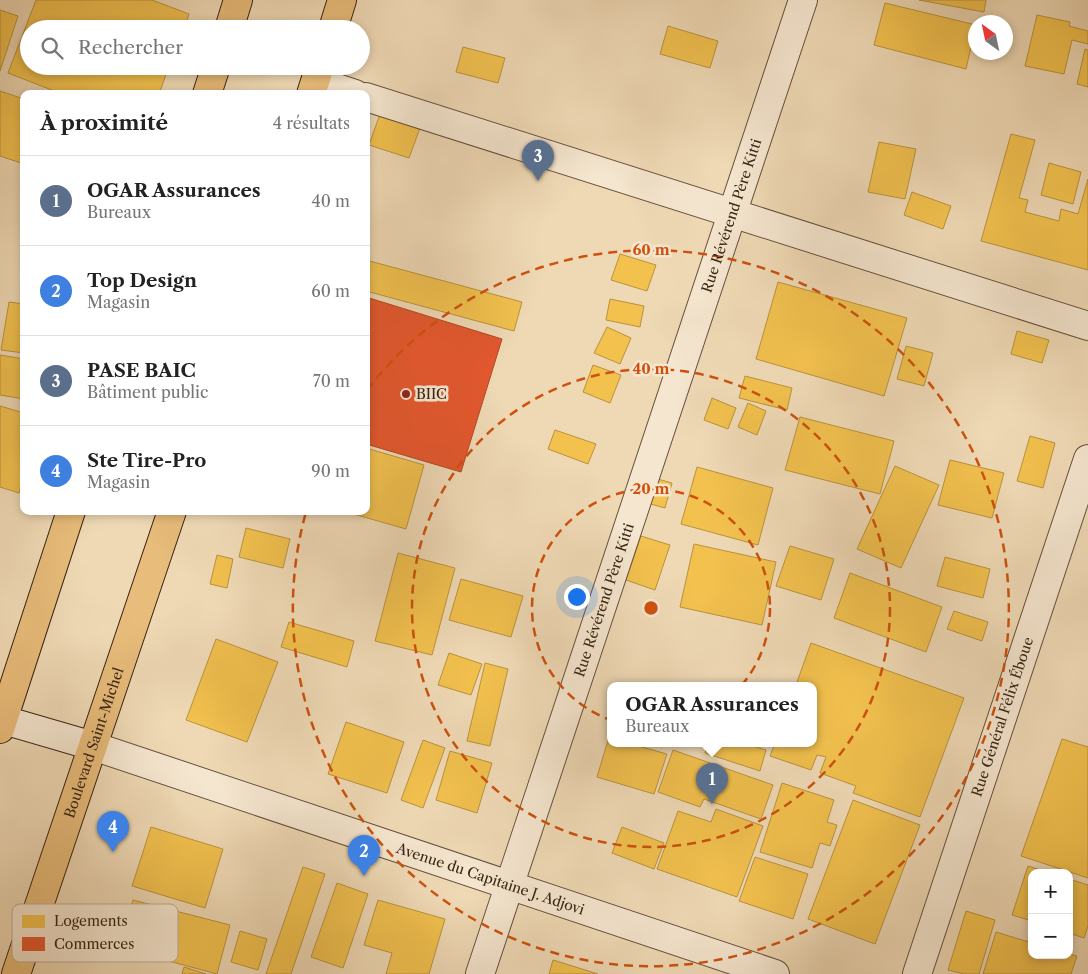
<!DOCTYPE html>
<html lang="fr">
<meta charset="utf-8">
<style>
:root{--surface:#fff;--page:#f6f6f6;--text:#222;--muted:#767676;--line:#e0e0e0;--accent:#8f2418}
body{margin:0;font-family:"Libre Caslon Text",serif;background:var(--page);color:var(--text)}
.controls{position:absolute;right:15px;bottom:15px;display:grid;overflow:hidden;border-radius:10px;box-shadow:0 2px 8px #0003}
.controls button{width:45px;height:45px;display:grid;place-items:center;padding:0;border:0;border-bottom:1px solid var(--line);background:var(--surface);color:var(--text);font:25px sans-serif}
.compass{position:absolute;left:968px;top:15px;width:45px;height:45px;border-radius:50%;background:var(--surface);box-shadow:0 2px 8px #0003;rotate:327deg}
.you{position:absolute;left:576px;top:596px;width:18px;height:18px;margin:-12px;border:4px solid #fff;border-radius:50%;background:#1a73e8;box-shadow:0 0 0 8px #1a73e833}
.badge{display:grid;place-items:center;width:32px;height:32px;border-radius:50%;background:var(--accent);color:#fff;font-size:16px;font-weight:700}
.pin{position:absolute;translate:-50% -41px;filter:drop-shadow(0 1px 2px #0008)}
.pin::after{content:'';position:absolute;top:26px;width:18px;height:15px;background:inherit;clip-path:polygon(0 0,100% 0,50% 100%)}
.popup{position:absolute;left:607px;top:682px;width:210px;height:65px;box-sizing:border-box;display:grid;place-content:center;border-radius:10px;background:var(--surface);filter:drop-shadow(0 1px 4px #0005);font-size:16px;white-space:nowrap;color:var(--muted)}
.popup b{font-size:19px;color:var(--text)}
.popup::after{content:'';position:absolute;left:50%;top:100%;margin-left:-10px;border:10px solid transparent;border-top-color:var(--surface)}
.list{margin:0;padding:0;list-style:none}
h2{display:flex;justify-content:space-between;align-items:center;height:65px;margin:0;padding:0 20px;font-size:21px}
h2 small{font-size:16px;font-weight:400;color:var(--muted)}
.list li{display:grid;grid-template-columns:32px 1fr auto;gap:15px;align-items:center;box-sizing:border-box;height:90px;padding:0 20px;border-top:1px solid var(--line)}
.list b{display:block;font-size:19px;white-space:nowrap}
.list p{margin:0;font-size:16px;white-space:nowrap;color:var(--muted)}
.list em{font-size:16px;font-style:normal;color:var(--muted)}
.icon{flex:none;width:28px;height:28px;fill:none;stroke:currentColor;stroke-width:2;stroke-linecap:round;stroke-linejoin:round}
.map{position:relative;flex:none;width:1088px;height:974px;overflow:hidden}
.search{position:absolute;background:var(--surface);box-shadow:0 2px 8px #0003;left:20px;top:20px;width:350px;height:55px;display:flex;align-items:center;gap:12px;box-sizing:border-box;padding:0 18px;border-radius:28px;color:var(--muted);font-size:19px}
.panel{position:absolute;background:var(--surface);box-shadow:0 2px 8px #0003;left:20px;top:90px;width:350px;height:425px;border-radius:10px}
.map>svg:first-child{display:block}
</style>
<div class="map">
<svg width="1088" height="974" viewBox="0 0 1088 974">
<rect width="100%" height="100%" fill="#efd9b5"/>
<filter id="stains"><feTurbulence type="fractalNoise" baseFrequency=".004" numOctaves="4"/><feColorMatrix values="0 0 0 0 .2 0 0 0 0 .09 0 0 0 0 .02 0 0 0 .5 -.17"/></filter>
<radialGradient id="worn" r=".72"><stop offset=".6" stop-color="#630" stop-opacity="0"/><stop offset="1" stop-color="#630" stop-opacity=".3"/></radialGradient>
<!-- homes -->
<g fill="#f2c14e" stroke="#ba923d">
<path d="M36,0H152L189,14L184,29H29V66H169L159,94H62L8,73Z"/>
<path d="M919,0H986L984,12Z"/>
<path d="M885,3L976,25L966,69L874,45Z"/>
<path d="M0,10L18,16L0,71Z"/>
<path d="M1037,15L1070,22L1069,26L1088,31V44L1072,40L1064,74L1025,66Z"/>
<path d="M668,26L718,41L710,68L660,54Z"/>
<path d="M463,47L505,58L498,83L456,72Z"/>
<path d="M1085,49L1088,50V87L1077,84Z"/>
<path d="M0,91L24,99V164L0,156Z"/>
<path d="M380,114L420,128L409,158L369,145Z"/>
<path d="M1011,134L1035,140L1019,198L1028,200L1025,212L1059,221L1061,209L1078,214L1088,179V270L981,241Z"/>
<path d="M879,142L916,149L905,199L868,192Z"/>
<path d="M1049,163L1081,172L1073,204L1041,195Z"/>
<path d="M912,192L951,206L943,229L904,215Z"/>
<path d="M620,254L656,265L647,291L611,280Z"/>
<path d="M366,260L522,302L514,331L366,291Z"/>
<path d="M778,282L907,318L884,396L756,359Z"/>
<path d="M610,299L644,306L640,327L606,320Z"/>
<path d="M9,302L24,304V353L1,350Z"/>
<path d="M607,327L631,338L620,364L594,353Z"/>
<path d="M1017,331L1049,340L1042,363L1011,354Z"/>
<path d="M906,346L933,353L924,386L897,379Z"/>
<path d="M0,355L24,359V399L0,395Z"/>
<path d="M593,365L621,375L610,403L583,392Z"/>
<path d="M745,376L792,388L787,410L739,398Z"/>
<path d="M712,398L736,408L728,429L704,420Z"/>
<path d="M748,403L766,411L757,435L738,427Z"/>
<path d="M0,406L24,413V477L19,493L0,487Z"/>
<path d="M800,417L894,441L880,494L785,470Z"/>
<path d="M555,430L596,444L588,464L548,449Z"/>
<path d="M1030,436L1055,443L1043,488L1017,481Z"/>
<path d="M366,448L424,465L406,529L343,511H366Z"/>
<path d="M950,460L1004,473L992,518L938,505Z"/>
<path d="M895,466L939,485L901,568L857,549Z"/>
<path d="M697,467L773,488L758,545L681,524Z"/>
<path d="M654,478L672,483L665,508L647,503Z"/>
<path d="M246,528L290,539L283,568L239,557Z"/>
<path d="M641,536L670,545L655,590L626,580Z"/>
<path d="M694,544L776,562L762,625L680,607Z"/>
<path d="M790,546L834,559L821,600L776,586Z"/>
<path d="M398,553L455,568L432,655L375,641Z"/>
<path d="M217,555L233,559L227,588L210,584Z"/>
<path d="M945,557L990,569L983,598L937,586Z"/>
<path d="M850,573L942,607L926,652L834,618Z"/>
<path d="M461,579L523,596L511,637L449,620Z"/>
<path d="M954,611L988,622L982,641L947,629Z"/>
<path d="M289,622L354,641L347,667L281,647Z"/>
<path d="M216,639L278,662L247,742L186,720Z"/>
<path d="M811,643L964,698L920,817L853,793L856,786L820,773L826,757L817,755L811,770L770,756L775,743H813V685H796Z"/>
<path d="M449,653L482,664L471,695L438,685Z"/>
<path d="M485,663L508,669L490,746L467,741Z"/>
<path d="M346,722L404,742L387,793L328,774Z"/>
<path d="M609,737L611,743H628L667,754L654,794L597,777Z"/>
<path d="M1062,739L1088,747V878L1021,856Z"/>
<path d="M423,740L445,748L423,808L401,800Z"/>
<path d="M708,743H743L766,750L760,771L705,753Z"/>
<path d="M673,750L773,785L761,819L704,799L700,807L658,792Z"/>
<path d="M450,751L492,763L477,813L436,800Z"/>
<path d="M782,783L834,800L827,822L837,825L830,846L820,843L812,868L760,852Z"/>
<path d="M853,800L920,825L875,944L808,919Z"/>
<path d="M716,809L763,826L737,897L657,869L678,811L711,822Z"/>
<path d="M151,827L223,849L205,908L132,886Z"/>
<path d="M622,827L664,843L654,869L612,853Z"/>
<path d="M755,857L808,874L793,919L739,901Z"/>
<path d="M1028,866L1050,873H1032V921L1012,915Z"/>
<path d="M303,867L325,874L291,974H266Z"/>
<path d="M1069,879L1088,885V926L1084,938L1069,933Z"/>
<path d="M337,883L368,894L343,968L311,957Z"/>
<path d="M133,900L230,925L217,974L120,948Z"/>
<path d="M378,900L445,919L429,974H386L392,953L364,945Z"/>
<path d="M966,911L995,920L979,974H964L948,970Z"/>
<path d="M240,931L267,939L258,970L231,962Z"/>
<path d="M996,932L1032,943V955L1069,954L1077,956L1071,974H983Z"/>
<path d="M553,960L598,974H549Z"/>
<path d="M184,967L206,974H182Z"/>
</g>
<!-- shops -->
<path fill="#e4572e" stroke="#b04826" d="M366,297L502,339L461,472L366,444Z"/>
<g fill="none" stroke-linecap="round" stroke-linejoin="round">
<!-- minor casing -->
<g stroke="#66513d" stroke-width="30">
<g id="minor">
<path d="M316,81L355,94"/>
<path d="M366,97L1088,326"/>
<path id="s1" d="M480,974L803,0"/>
<path id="s2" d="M917,974L1088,459"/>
</g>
</g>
<!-- tertiary casing -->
<g stroke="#66513d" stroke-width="30">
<g id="tertiary">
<path id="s3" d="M93,746L775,974"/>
</g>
</g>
<!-- secondary casing -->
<g stroke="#382415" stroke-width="30">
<path id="secondary" d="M0,719L93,746"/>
</g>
<!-- primary casing -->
<g stroke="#382415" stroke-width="30">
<g id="primary">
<path d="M229,29L238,0"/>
<path d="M333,29L342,0"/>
<path d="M207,94L216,66"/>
<path d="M311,94L320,66"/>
<path d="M0,729L71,511"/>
<path id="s4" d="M16,974L172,511"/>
</g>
</g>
<!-- minor -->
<use href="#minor" stroke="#f5e6cf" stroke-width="28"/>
<!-- tertiary -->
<use href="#tertiary" stroke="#f5e6cf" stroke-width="28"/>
<!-- secondary -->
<use href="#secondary" stroke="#f5e6cf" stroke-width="28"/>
<!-- primary -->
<use href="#primary" stroke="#e8bc7a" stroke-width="28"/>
</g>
<!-- distance rings -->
<g fill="none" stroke="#ce510d" stroke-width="2.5" stroke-dasharray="9 6">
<circle cx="651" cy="608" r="119"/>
<circle cx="651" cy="608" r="239"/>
<path d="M367 390A358 358 0 1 1 306 512"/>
</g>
<!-- markers -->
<circle fill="#8f2418" stroke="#f5e6cf" stroke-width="2" cx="406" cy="394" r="5"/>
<g text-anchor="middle" stroke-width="5" stroke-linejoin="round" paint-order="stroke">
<!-- street labels -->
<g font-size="14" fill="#382415" stroke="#f5e6cf">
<text dy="5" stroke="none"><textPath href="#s1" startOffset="799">Rue Révérend Père Kitti</textPath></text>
<text dy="5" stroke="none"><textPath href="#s1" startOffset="394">Rue Révérend Père Kitti</textPath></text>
<text dy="5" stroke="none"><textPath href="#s2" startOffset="271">Rue Général Félix Éboue</textPath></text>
<text dy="5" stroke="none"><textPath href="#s4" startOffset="244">Boulevard Saint-Michel</textPath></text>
<text dy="5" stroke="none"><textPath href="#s3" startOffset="419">Avenue du Capitaine J. Adjovi</textPath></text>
</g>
<!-- poi labels -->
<g font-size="14" fill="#382415" stroke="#f5e6cf" text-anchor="start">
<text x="416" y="399">BIIC</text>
</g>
</g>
<!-- legend -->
<rect x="12" y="904" width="166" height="58" rx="8" fill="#f5e6cf" stroke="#bcac97" stroke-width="1"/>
<rect x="22" y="915" width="23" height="13" fill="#f2c14e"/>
<rect x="22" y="937" width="23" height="14" fill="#e4572e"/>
<g font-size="14" fill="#382415">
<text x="54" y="926">Logements</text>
<text x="54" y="949">Commerces</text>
</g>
<circle cx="651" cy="608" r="8" fill="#ce510d" stroke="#f5e6cf" stroke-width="2.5"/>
<g font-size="15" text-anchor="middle" font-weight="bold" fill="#ce510d" stroke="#f5e6cf" stroke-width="5" stroke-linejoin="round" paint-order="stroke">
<text x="651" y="255">60 m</text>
<text x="651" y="374">40 m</text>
<text x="651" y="494">20 m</text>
</g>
<rect width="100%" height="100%" filter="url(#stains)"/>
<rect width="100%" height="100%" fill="url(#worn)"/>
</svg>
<div class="controls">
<button>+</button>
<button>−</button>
</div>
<svg class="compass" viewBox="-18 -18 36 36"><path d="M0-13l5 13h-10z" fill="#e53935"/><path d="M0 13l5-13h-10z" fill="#767676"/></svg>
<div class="you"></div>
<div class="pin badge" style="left:712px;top:804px;background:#5c6f8a">1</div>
<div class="popup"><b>OGAR Assurances</b>Bureaux</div>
<div class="pin badge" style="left:364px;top:876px;background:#3f7fe0">2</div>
<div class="pin badge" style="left:538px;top:181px;background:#5c6f8a">3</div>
<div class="pin badge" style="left:113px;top:852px;background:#3f7fe0">4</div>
<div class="search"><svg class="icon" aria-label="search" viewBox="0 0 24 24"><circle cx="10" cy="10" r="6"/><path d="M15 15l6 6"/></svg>Rechercher</div>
<section class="panel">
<h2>À proximité<small>4 résultats</small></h2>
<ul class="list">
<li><span class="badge" style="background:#5c6f8a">1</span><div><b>OGAR Assurances</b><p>Bureaux</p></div><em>40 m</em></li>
<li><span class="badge" style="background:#3f7fe0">2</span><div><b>Top Design</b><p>Magasin</p></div><em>60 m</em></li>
<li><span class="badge" style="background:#5c6f8a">3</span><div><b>PASE BAIC</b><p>Bâtiment public</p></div><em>70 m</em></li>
<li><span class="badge" style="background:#3f7fe0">4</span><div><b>Ste Tire-Pro</b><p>Magasin</p></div><em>90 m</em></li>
</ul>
</section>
</div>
